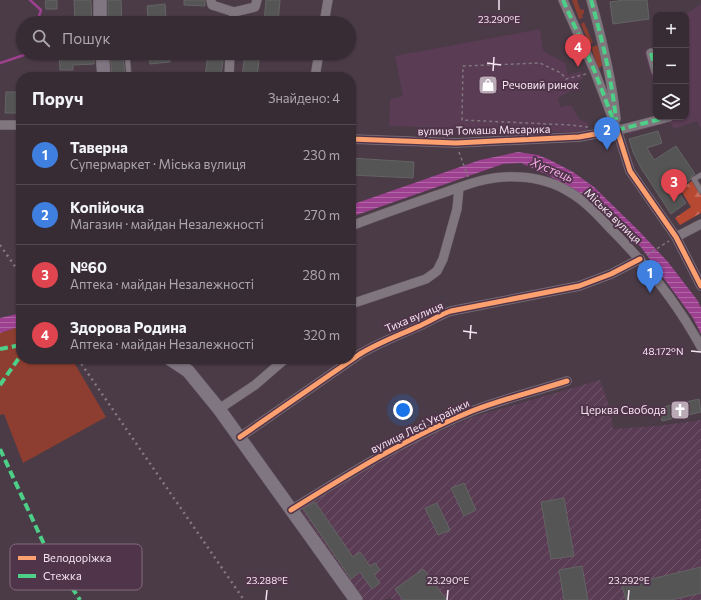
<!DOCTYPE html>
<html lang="uk">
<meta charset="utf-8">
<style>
:root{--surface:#382c34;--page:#3f343c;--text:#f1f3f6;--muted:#aba7ac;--line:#52484f;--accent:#90b9f0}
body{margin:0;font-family:Commissioner,sans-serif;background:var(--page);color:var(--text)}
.controls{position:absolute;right:12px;top:12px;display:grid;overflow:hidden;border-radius:8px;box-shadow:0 1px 3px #0004}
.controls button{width:36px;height:36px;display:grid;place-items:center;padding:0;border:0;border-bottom:1px solid var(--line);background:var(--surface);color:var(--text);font:20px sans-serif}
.you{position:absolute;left:403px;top:410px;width:14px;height:14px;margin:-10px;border:3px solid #fff;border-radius:50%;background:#1a73e8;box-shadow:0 0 0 6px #1a73e833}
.badge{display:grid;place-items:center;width:26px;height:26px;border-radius:50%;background:var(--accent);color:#fff;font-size:13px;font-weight:700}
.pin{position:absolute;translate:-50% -33px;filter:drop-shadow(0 1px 2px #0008)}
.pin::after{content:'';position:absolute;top:21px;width:14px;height:12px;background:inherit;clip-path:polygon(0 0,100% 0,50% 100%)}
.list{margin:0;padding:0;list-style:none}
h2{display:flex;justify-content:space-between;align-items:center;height:52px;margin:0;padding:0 16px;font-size:17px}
h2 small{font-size:13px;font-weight:400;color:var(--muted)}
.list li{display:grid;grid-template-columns:26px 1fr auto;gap:12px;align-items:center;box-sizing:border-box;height:60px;padding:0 16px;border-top:1px solid var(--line)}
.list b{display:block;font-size:15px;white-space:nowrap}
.list p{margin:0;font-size:13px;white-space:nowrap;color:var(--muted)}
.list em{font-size:13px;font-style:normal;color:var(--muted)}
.icon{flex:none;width:22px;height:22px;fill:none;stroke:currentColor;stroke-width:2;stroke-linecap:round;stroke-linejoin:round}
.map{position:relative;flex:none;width:701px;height:600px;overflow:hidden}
.search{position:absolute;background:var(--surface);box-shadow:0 1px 3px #0004;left:16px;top:16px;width:340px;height:44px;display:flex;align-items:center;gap:10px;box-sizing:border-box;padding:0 14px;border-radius:22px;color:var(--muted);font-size:15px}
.panel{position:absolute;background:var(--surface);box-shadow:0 1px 3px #0004;left:16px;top:72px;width:340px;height:292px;border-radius:16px}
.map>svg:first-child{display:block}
</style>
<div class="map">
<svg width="701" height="600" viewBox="0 0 701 600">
<defs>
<pattern id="industrial-furrows" width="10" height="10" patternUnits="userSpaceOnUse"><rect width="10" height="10" fill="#5a3c54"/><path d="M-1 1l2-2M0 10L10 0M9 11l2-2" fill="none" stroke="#72586d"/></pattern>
<pattern id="forest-firs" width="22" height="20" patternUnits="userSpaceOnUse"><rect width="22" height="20" fill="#b74831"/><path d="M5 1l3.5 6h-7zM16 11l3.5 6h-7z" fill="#c56b59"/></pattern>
<pattern id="water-rules" width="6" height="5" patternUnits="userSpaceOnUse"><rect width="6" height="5" fill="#9d4090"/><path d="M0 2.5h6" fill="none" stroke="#b065a5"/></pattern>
</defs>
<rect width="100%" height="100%" fill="#4a3b46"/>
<!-- built -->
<g fill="#5a3c54">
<path d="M701,4V129L697,121L674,129L670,122L629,134L627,125L656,116V117H686V15H684Z"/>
<path d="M540,29L543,51L565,63L568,75L581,71L583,79L576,81L575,89L558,98L560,107L571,105L580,120L588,123L587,133L389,126L390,99L403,96L395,56Z"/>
<path d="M656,46V92L644,51Z"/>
</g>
<!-- industrial -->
<path fill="url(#industrial-furrows)" d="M600,380L610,409L613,429L657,426L701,420V600H392L390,597L385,600H362L301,510L369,466L428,436L476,416Z"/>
<!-- green -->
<g fill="#8d3e30">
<path d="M572,0H577L580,9L584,10V13L582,15L583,18L579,19Z"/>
<path d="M584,22L593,43L589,44L581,24Z"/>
<path d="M598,45L603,65L598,69L594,66L597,65L591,47Z"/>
<path d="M21,326V359H72L106,417L23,463L4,414L0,415V333Z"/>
</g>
<!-- forest -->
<path fill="url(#forest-firs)" d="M692,181L701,195V213L680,225L675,218L691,207L680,189Z"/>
<!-- water -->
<g fill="url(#water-rules)">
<path d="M518,152L538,155L550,160L573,172L594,187L639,231L668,262L698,301L701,308V334L693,318L640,246L634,243L602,209L588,198L568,186L548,175L521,163L503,164L351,217V205L480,160Z"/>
<path d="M21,313V326L0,333V318Z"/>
</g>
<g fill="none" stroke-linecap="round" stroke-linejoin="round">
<!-- stream -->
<g stroke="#9d4090" stroke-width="2.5">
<path d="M30,0L41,10L37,23"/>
<path d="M0,63L30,53"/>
</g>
</g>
<!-- building -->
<g fill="#565556" stroke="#646464">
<path d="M57,0V9H46L45,1Z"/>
<path d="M74,0H91L92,23H79V21H75Z"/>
<path d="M108,0H121L122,23H108Z"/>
<path d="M184,0H205V6L184,5Z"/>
<path d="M266,0H280L278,23H264Z"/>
<path d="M624,0H647L649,19L613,24L610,2Z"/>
<path d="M165,4L166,17L148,19L147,6Z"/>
<path d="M94,53V64L73,65V70H60L59,54Z"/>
<path d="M110,53H123L125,77H112Z"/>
<path d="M149,53H169L170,62L150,64Z"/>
<path d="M208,53H224L221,77H205Z"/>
<path d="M245,53H260L257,77H242Z"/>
<path d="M6,92H19V113H5Z"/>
<path d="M658,131L662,143L647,148L654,160L676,146L695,174L691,177L690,180L676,189L686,203L671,214L641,168L633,152L629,139Z"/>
<path d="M351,158L414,162L413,178L351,175Z"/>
<path d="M699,399L701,412L662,421L659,408Z"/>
<path d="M464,483L476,510L464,516L451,488Z"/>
<path d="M564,498L574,556L551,559L541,502Z"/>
<path d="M315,502L353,557L360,552L370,566L375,563L380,570L374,575L380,583L372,589L360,572L351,579L303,509Z"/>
<path d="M437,503L450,530L438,535L425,508Z"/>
<path d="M582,566L588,600H564L559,570Z"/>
<path d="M701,567V593L671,600H626L622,586Z"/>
<path d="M423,569L426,572L447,600H403L395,589Z"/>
</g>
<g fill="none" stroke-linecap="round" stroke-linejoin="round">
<!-- lane casing -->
<g stroke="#675a64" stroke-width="6">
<g id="lane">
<path d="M127,53L129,77"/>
<path d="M701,175L694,179L701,191"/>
</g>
</g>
<!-- street casing -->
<g stroke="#675a64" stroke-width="10">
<g id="street">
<path d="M211,0L212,5L234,12L255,7L257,0"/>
<path d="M563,0L595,72L617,130L630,171L676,237L701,286"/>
<path d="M591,0C602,39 612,79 616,119"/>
<path d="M233,23L234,12"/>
<path d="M324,23L328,0"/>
<path d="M651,53L656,71"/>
<path d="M229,77L230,53"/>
<path d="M315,77L319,53"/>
<path d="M0,125H21"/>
<path d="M351,139L456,143L579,137L623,129L669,117"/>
<path d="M351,226C379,215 408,205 437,195C458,188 481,178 504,177C525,176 547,179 566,190C583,199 596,213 609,227C645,263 677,302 701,347"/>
<path d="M676,237L701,224"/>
<path d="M351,304L426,279L437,271L443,259L457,209L459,188"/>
<path d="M219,409L255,385L285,359"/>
<path d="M240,437L360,354C378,343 397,336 417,327C429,322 439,315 451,311L579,286L611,274L640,259"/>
<path d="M291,510C349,474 408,437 472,411C503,399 536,391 567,381"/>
</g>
</g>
<!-- secondary casing -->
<g stroke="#675a64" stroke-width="14">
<g id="secondary">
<path d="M100,0V23"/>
<path d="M102,53L104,77"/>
<path d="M170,359L188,371L219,409L356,600"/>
</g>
</g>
<!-- path -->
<g stroke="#80767e" stroke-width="1.5" stroke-dasharray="3 3" stroke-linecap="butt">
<path d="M586,74L566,79L561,73L540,63L463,66L462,120L570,125L588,127"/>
<path d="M459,152L468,177"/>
<path d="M647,255L669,241"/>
</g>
<!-- lane -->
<use href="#lane" stroke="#80767e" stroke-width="4.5"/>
<!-- street -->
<use href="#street" stroke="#80767e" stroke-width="9"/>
<!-- secondary -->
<use href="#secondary" stroke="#807682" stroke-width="13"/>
<!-- rail -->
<g stroke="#857982" stroke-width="2.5" stroke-dasharray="2 4" stroke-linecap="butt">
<path d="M0,245L21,275"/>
<path d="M78,359L244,600"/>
</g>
<!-- quiet -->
<g stroke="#4dcf88" stroke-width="4" stroke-dasharray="8 4" stroke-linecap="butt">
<path d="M563,0L595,72L617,130"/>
<path d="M591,0C602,39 612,80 616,120"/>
<path d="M651,53L656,71"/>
<path d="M617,130L669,117"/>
<path d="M0,349L21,345"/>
<path d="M0,385L21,355"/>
<path d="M0,449L43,542L80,600"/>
</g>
<!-- cycleway casing -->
<g stroke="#50354a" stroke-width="8">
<g id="cycleway">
<path d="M351,139L456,143L579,137L617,130L630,171L676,237L701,286"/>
<path d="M240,437L360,354C378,343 397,336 417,327C429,322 439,315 451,311L579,286L611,274L640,259"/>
<path d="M291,510C349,474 408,437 472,411C503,399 536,391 567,381"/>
</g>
</g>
<!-- cycleway -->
<use href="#cycleway" stroke="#fca06f" stroke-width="5"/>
</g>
<!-- ticks -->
<path fill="none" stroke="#f6e5f2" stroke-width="1.5" d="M499,10V0M487,63L501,65M493,71L494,57M463,331L477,333M470,339L471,325M691,351L701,352M266,600L267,590M447,600L448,590M628,600L629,590"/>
<!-- icons -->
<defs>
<g id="shop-square" transform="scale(1)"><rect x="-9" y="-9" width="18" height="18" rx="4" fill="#baaab6" stroke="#50354a"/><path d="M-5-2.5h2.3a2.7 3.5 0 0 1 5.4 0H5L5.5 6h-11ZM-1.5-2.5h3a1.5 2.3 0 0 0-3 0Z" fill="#fff"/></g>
<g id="church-square" transform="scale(1)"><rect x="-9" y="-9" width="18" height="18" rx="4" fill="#baaab6" stroke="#50354a"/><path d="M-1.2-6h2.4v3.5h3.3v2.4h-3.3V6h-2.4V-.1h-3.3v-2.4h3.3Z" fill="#fff"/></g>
</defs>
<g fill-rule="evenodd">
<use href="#shop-square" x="488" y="85"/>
<use href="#church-square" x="680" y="410"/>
</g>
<g text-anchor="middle" stroke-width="4" stroke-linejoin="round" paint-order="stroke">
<!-- poi labels -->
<g font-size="11" fill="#f6e5f2" stroke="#50354a" text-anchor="start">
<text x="502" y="89">Речовий ринок</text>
<text x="666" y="414" text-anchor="end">Церква Свобода</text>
</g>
<!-- street labels -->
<g font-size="11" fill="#f6e5f2" stroke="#50354a">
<text transform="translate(484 130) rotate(-1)" y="4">вулиця Томаша Масарика</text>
<text transform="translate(613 216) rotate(44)" y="4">Міська вулиця</text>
<text transform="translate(414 317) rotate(-23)" y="4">Тиха вулиця</text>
<text transform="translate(420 426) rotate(-26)" y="4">вулиця Лесі Українки</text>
</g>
<!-- water labels -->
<g font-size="12" font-style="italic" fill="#f8ace9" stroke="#50354a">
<text transform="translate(552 170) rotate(23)" y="4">Хустець</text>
</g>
</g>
<!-- legend -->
<rect x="10" y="544" width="132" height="46" rx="6" fill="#50354a" stroke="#826a7c" stroke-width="1"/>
<rect x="18" y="556" width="18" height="4" fill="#fca06f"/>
<rect x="18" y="574" width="18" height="4" fill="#4dcf88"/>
<g font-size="11" fill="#f6e5f2">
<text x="43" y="562">Велодоріжка</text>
<text x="43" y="580">Стежка</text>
</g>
<g font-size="10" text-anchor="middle" fill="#f6e5f2" stroke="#50354a" stroke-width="4" stroke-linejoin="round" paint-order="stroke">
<text x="499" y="23">23.290°E</text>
<text x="663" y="355">48.172°N</text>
<text x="267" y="584">23.288°E</text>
<text x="448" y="584">23.290°E</text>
<text x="629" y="584">23.292°E</text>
</g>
</svg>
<div class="controls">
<button>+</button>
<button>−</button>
<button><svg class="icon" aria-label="layers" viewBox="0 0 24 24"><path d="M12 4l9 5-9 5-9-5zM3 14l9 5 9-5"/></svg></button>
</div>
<div class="you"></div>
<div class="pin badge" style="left:650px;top:293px;background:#3f7fe0">1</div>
<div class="pin badge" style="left:607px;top:150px;background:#3f7fe0">2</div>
<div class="pin badge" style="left:674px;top:202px;background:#e0444e">3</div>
<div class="pin badge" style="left:578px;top:67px;background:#e0444e">4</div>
<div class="search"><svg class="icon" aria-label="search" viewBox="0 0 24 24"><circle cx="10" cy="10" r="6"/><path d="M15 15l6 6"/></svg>Пошук</div>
<section class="panel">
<h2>Поруч<small>Знайдено: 4</small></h2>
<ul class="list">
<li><span class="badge" style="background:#3f7fe0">1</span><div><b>Таверна</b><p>Супермаркет · Міська вулиця</p></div><em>230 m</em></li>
<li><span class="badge" style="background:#3f7fe0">2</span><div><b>Копійочка</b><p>Магазин · майдан Незалежності</p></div><em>270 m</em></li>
<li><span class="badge" style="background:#e0444e">3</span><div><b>№60</b><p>Аптека · майдан Незалежності</p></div><em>280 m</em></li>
<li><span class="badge" style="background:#e0444e">4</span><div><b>Здорова Родина</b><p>Аптека · майдан Незалежності</p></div><em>320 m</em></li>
</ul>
</section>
</div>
